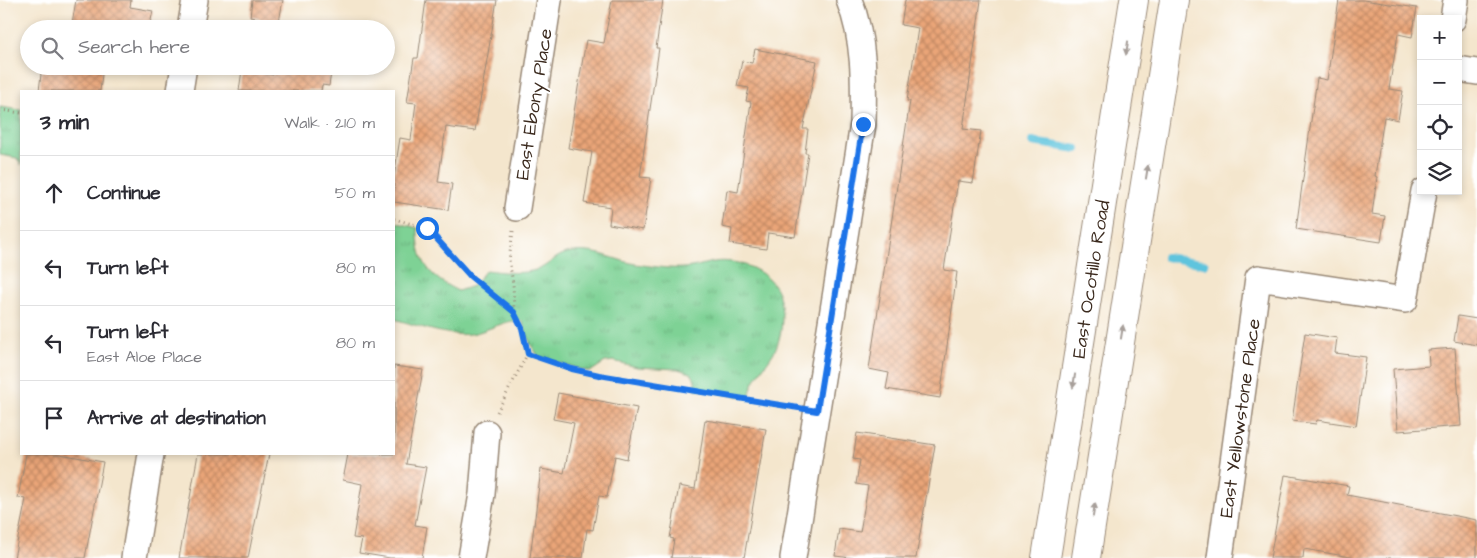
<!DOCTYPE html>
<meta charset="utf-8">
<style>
:root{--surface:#fff;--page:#f2f2f3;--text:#2b2b33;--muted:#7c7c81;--line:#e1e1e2}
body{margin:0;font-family:"Architects Daughter",sans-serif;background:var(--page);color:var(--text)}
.controls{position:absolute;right:15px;top:15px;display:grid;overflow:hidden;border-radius:0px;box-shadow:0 2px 8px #0003}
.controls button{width:45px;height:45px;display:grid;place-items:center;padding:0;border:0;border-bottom:1px solid var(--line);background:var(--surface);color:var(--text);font:25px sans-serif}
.stop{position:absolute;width:15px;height:15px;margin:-11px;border:4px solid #1a73e8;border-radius:50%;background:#fff}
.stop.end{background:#1a73e8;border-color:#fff;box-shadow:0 1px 5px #0008}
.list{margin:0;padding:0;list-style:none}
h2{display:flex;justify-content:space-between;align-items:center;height:65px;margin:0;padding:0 20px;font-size:21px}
h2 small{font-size:16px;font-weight:400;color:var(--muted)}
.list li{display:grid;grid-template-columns:32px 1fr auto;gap:15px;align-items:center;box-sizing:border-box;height:75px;padding:0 20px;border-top:1px solid var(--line)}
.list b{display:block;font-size:19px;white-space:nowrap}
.list p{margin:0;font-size:16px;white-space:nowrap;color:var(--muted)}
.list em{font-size:16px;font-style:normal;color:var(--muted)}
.icon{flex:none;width:28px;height:28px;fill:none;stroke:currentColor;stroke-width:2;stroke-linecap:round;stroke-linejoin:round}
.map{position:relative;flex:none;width:1477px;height:558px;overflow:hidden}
.search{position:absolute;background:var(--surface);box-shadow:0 2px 8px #0003;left:20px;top:20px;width:375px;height:55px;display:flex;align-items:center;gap:12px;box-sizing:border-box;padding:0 18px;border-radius:28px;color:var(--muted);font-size:19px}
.panel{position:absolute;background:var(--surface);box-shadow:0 2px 8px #0003;left:20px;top:90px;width:375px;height:365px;border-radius:0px}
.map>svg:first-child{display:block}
</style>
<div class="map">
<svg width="1477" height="558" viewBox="0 0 1477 558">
<defs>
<pattern id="grass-tufts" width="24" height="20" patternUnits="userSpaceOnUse" patternTransform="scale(1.25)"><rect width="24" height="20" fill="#7ed295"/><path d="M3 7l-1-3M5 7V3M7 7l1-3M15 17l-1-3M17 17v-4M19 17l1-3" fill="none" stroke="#6eb480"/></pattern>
<pattern id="building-cross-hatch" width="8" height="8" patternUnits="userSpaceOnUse" patternTransform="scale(1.25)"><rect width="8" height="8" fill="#eaa578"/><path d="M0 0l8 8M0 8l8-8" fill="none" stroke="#bf8762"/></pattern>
</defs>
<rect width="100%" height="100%" fill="#fff"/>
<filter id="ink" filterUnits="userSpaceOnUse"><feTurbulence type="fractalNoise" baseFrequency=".02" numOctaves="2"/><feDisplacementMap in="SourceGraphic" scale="10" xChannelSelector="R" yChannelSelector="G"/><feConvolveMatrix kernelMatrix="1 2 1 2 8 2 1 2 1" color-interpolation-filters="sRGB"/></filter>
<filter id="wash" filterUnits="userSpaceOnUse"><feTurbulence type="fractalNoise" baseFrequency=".0096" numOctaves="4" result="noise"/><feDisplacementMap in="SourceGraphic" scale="20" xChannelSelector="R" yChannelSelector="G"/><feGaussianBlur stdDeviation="1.12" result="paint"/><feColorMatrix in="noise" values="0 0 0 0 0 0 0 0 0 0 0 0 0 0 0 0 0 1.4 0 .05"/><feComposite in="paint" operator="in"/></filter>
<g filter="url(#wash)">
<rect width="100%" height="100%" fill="#f4e6cd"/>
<!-- grass -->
<g fill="url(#grass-tufts)" stroke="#5c7e5a">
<path d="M0,107L21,110V165L17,158L0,155Z"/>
<path d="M394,222L418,228C417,261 429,277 458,291L473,286L486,270C503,272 522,275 539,269C551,264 556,254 572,252C601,249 616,262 642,265C658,267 676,270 692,267C699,266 706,263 714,262C739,258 775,272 780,300C784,316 782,337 774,352C764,369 753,376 749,398L695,389V380L691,373L678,369L637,367L613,361L605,362L590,372L539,357L531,345L522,321C507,318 487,332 470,334C446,337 417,325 394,319Z"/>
</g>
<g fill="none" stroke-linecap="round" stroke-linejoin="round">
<!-- stream -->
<g stroke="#5fc4dd" stroke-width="8">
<path d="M1032,142L1077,149"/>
<path d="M1166,257L1205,264"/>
</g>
</g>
<g id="blocks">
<!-- building -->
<g fill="url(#building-cross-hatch)">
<path d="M76,0H131L130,7L153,11L149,29H98L72,24Z"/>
<path d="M252,0H283L279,22L250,17Z"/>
<path d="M426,0H497L475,131L446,127L438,182L452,184L448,210L394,202V177L400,138L411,140L416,103L407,102L414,58H418Z"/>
<path d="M612,0H663L656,48H659L640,177L651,178L643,230L609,224L611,207L584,203L592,152L568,148L586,40L604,43Z"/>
<path d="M905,0H981L963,129L981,131L973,183L958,181L944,270L957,272L940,398L886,389L889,373L869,369L910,101H907L918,28L901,25Z"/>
<path d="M1339,0H1363L1417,8L1412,37L1398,34L1389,89L1403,91L1398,120L1384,117L1375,176L1377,177L1372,214L1385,216L1381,242L1296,229L1317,78L1327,80Z"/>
<path d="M755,49L817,61L803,129H808L805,153H808L795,237L768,233L766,249L730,244L732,229L722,227L727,190L738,192L751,102L746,101L749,88L737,86L742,61L752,63Z"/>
<path d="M42,66H103L100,91H39Z"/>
<path d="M274,66H332L329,86L322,85L321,91H239L242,70L273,75Z"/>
<path d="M1458,316L1477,319V345L1454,341Z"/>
<path d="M1305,333L1337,338L1335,353L1366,357L1356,426L1317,420L1316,424L1292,421Z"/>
<path d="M1455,348L1461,426L1398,431L1393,369L1429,366L1428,350Z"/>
<path d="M394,366L423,370L406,464L426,467L415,525L427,527L422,558H390L359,553L362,539L353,538L362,484L343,480L348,454H394Z"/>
<path d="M558,393L637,408L627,459L615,456L607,497L599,496L593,530L587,529L583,558H530L541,469L564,473L574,423L553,419Z"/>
<path d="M705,420L766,429L744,558H671L674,539L670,538L679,486L695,489Z"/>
<path d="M857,433L935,445L916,558H852L835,556L839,529L860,532L868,486L856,484L860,460L853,459Z"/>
<path d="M26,454H60L103,462L85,558H14L26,499L18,498Z"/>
<path d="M198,454H269L248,558H179Z"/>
<path d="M1285,475L1349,486L1347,495L1477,520V558H1356L1304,549L1303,558H1270Z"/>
</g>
</g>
</g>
<g filter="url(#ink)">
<use href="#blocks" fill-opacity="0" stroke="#988876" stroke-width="1"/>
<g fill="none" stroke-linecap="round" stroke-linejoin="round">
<!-- street casing -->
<g stroke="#988876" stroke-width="28">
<g id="street">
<path d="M1453,19L1456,0"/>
<path d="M190,29L195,0"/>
<path d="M1458,69L1477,72"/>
<path d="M180,91L184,66"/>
<path d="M517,208L549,0"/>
<path d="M134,558L151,454"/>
<path d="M471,558L482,494L487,433"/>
<path d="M793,558L863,124C864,82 865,40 849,0"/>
<path d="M1220,558L1258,278L1405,300L1424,191"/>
</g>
</g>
<!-- secondary casing -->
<g stroke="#988876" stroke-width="30">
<g id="secondary">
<path d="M1046,558L1134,0"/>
<path d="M1086,558L1174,0"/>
</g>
</g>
<!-- path -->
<g stroke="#988876" stroke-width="3" stroke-dasharray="1 4" stroke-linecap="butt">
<path d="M0,110L21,113"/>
<path d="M394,219L427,228L456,262L514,313L522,328L528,353L572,369L599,375L794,408"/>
<path d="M513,231L509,260L513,283L514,312"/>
<path d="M497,412L528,353"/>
</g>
<!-- street -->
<use href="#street" stroke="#fff" stroke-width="25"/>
<!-- secondary -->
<use href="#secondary" stroke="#fff" stroke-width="28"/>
</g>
<!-- one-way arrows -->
<defs><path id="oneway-solid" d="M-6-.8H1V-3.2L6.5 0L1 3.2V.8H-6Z" transform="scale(1.25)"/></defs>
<g fill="#a79f9a">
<use href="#oneway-solid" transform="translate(1127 48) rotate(99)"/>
<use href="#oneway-solid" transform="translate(1147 172) rotate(-81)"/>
<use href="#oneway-solid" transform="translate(1122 332) rotate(-81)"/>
<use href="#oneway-solid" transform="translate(1074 381) rotate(99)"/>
<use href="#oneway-solid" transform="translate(1094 510) rotate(-81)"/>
</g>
</g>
<g fill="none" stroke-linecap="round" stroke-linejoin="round" filter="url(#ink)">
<!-- route -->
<path stroke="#1a73e8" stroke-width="6" d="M427,228L471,277L514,312L522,328L528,354L572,369L599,375L817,411L863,124"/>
</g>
<g text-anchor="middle" stroke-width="4" stroke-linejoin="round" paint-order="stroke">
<!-- street labels -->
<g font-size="19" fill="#3b2a1e" stroke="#fff">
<text transform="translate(533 104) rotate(-81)" y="7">East Ebony Place</text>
<text transform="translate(1090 279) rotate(-81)" y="7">East Ocotillo Road</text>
<text transform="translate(1239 418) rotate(-82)" y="7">East Yellowstone Place</text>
</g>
</g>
</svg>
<div class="controls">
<button>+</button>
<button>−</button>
<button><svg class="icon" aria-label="locate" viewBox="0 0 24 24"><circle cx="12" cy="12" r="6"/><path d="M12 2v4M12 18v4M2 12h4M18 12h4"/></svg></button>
<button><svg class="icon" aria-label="layers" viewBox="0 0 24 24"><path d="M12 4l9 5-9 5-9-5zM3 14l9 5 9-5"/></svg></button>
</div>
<div class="stop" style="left:427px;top:228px"></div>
<div class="stop end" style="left:863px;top:124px"></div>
<div class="search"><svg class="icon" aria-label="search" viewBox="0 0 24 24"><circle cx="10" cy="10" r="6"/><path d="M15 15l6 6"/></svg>Search here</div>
<section class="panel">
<h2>3 min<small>Walk · 210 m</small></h2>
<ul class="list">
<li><svg class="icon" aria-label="ahead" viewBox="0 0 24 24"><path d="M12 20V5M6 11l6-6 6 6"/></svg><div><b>Continue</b></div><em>50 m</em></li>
<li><svg class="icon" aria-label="left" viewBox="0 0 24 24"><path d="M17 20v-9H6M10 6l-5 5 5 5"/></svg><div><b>Turn left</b></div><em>80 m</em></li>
<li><svg class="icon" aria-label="left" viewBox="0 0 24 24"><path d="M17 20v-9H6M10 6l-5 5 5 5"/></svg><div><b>Turn left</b><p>East Aloe Place</p></div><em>80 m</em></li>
<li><svg class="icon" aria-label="arrive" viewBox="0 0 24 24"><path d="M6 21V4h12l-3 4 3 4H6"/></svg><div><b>Arrive at destination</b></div></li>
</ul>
</section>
</div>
